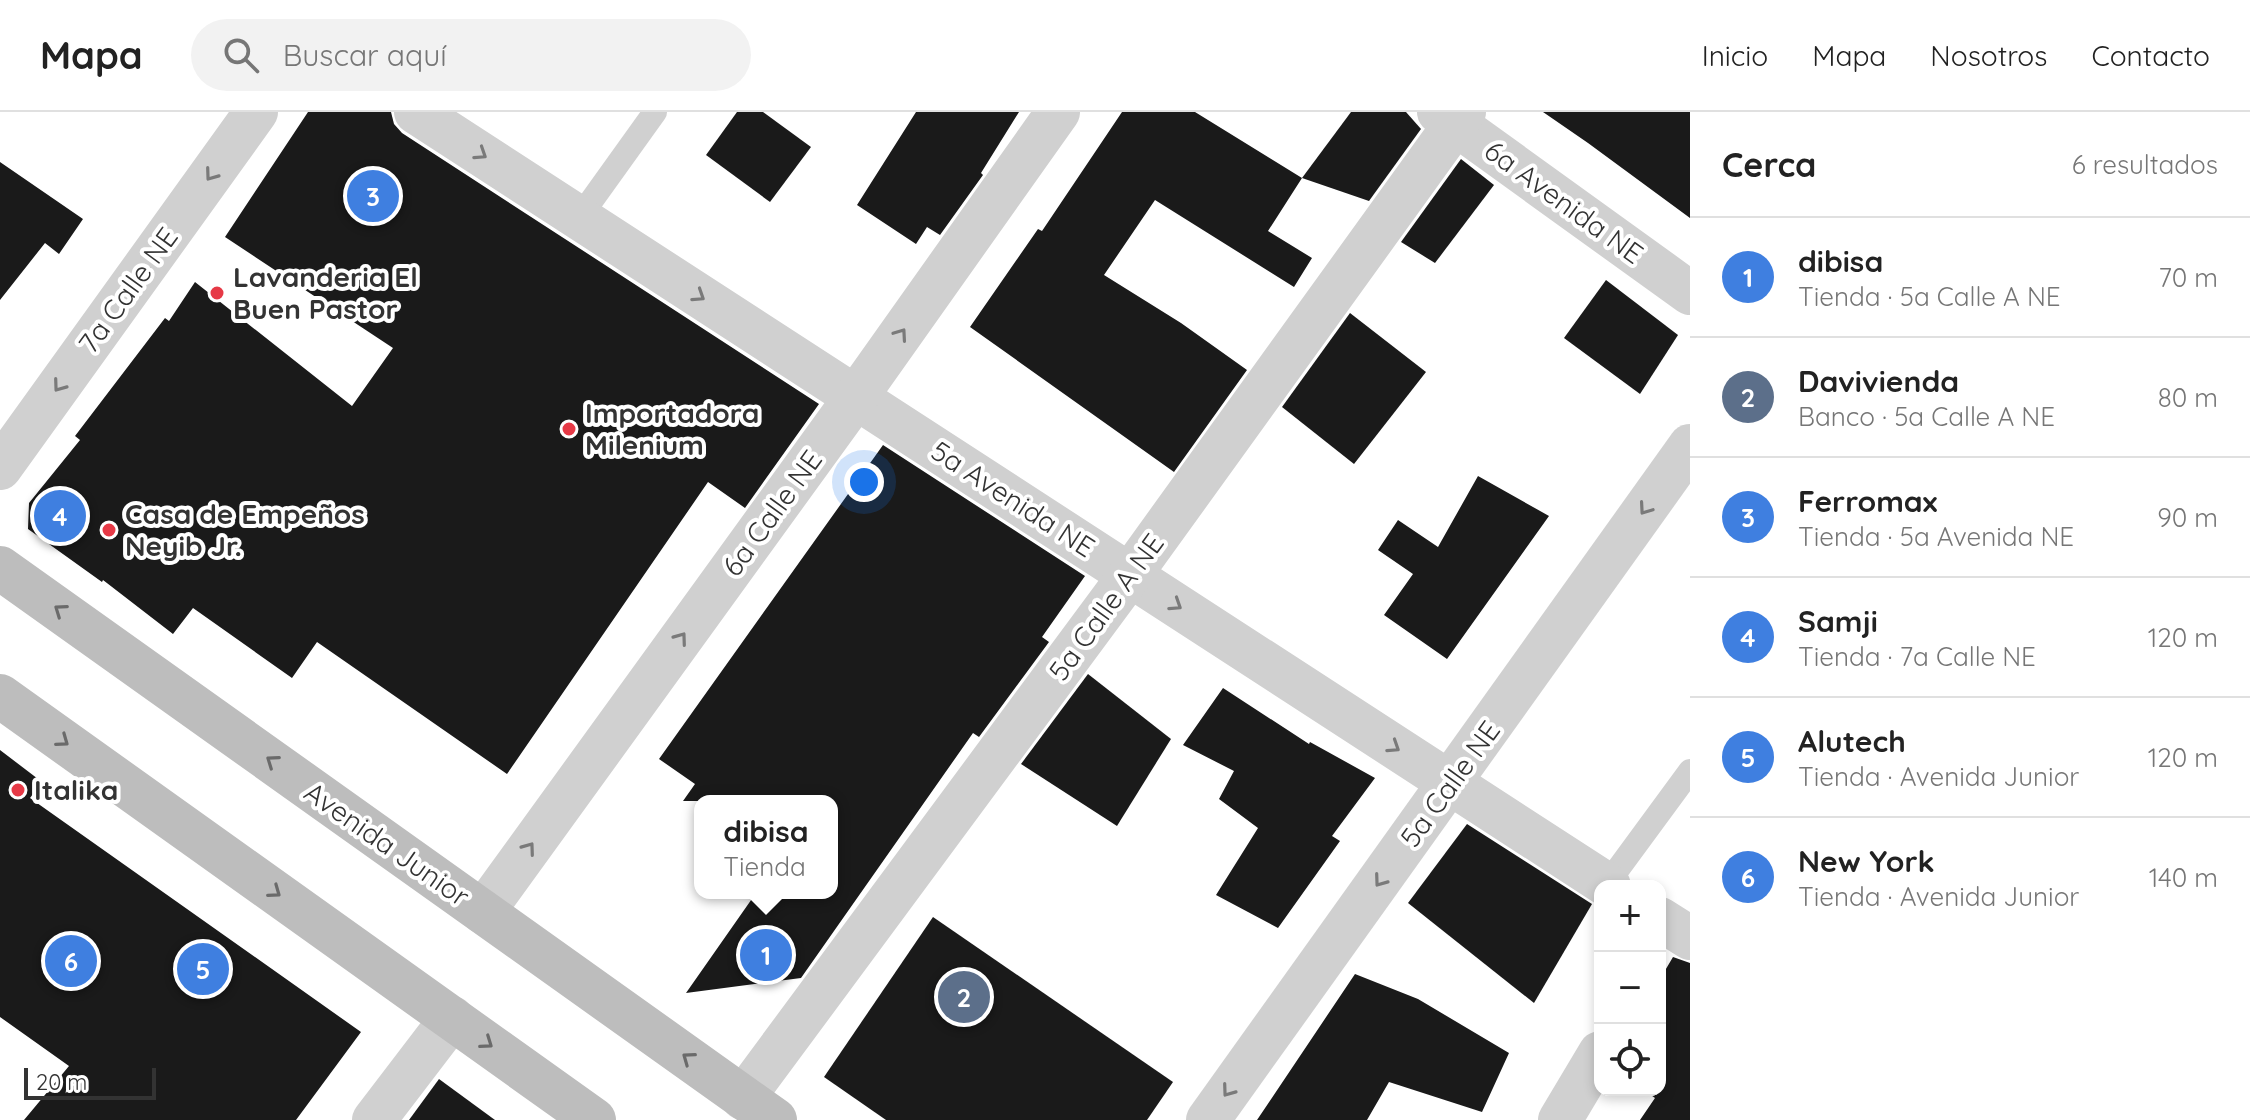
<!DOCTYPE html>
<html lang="es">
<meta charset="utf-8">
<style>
:root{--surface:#fff;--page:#f2f2f2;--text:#222;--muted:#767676;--line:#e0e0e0;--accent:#e63946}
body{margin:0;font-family:Quicksand,sans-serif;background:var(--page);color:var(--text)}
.controls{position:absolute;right:24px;bottom:24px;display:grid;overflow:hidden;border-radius:16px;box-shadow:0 4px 12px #0003}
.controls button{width:72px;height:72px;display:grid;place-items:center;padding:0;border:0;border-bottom:2px solid var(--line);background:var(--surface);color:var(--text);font:40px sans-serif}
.scale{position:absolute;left:24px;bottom:20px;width:132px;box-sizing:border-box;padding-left:8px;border:4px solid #333;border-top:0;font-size:22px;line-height:28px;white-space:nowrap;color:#333;-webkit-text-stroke:6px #fff;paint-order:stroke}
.you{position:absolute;left:864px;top:370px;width:28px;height:28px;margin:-20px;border:6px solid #fff;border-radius:50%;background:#1a73e8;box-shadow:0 0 0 12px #1a73e833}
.badge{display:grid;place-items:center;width:52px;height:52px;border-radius:50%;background:var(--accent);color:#fff;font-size:26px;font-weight:700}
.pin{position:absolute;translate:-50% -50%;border:4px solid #fff;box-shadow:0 2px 8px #0006}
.popup{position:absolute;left:694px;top:683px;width:144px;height:104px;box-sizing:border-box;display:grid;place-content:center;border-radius:16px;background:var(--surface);filter:drop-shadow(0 2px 6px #0005);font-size:26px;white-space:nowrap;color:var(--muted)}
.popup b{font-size:30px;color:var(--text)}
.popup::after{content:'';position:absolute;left:50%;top:100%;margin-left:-16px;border:16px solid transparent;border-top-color:var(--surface)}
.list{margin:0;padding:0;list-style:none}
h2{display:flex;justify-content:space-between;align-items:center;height:104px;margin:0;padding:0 32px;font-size:34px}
h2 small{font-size:26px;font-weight:400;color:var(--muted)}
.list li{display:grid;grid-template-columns:52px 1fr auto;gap:24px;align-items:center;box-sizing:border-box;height:120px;padding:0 32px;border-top:2px solid var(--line)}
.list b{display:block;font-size:30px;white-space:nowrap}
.list p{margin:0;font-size:26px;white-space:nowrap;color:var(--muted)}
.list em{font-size:26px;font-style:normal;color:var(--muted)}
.icon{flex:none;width:44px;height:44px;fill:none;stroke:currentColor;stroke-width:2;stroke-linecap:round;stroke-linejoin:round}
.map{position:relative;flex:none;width:1690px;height:1008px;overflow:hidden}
header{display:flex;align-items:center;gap:48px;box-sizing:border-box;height:112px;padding:0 40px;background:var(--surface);border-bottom:2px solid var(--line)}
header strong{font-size:38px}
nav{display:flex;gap:44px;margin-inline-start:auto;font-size:28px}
.search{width:560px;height:72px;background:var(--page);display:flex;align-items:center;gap:20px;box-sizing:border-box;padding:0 28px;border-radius:44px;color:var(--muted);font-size:30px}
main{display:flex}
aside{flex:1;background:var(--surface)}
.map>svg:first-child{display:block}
</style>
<header>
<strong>Mapa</strong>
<div class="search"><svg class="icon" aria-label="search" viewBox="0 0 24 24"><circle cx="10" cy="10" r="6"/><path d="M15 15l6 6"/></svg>Buscar aquí</div>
<nav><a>Inicio</a><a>Mapa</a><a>Nosotros</a><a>Contacto</a></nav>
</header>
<main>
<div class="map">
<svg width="1690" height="1008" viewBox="0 0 1690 1008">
<rect width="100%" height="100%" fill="#fff"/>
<!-- building -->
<g fill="#1a1a1a">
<path d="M308,0H391L394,12L402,21L819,292L745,396L708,370L507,662L317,530L292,566L193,496L173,522L103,468L102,470L28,417L29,391L80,328L75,324L165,206L169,209L195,170L352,294L393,236L225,125Z"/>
<path d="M737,0H763L811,35L770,90L706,43Z"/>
<path d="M916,0H1019L981,61L983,63L940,123L927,115L916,132L857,93Z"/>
<path d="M1122,0H1195L1302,66L1268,119L1312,146L1294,175L1155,88L1104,163L1181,211L1247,258L1174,360L970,215L1038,117L1042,119Z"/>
<path d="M1351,0H1406L1421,17L1369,89L1302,66Z"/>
<path d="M1543,0H1690V106L1588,31Z"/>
<path d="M1461,47L1494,73L1435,151L1401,130Z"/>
<path d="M0,50L83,107L59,142L45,131L0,188Z"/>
<path d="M1606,168L1678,223L1640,282L1564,226Z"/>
<path d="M1350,201L1426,260L1354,352L1282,295Z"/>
<path d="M883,333L1085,464L1042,525L1049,530L979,625L973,621L801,866L686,881L756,781H832V689H683L695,672L659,647Z"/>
<path d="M1478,364L1549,404L1447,547L1384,503L1413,462L1378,438L1398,408L1438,435Z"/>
<path d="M1088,562L1171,627L1117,714L1021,652Z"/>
<path d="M1223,576L1309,632L1310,630L1375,666L1332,724L1340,729L1278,816L1216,783L1258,716L1219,687L1234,659L1183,633Z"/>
<path d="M0,638L42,670L30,686L361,920L296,1008H24L69,954L0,905Z"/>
<path d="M1467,712L1592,792L1534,891L1408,791Z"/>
<path d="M933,805L1173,970L1147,1008H886L824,965Z"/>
<path d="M1673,845L1690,851V1008H1640L1655,986L1644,978H1660V867Z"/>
<path d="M1355,862L1418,887L1509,941L1482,1000L1389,970L1367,1008H1257Z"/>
<path d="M439,967L495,1008H409Z"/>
</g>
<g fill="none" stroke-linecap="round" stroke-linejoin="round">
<!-- service -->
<g stroke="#d0d0d0" stroke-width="24">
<path d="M579,106L655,0"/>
<path d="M1607,772L1690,659"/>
</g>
<!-- minor -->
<g stroke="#d0d0d0" stroke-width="44">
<path d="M416,0L1609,774"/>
<path d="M1439,0L1690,181"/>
<path d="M483,800L856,285L1058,0"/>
<path d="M1660,807L1690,826"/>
<path d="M743,986L1130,463L1464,0"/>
<path d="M374,1008L452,906"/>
<path d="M1208,1008L1690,334"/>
<path d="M1560,1008L1600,941"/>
</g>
<!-- tertiary -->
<path stroke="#d0d0d0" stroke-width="44" d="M0,356L256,0"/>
<!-- secondary -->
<g stroke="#bdbdbd" stroke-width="44">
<path d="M0,456L775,1008"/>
<path d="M0,584L594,1008"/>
</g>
</g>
<!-- one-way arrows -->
<defs><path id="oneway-chevron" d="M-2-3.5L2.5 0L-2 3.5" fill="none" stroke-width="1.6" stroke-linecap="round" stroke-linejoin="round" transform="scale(2)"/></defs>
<g stroke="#7a7a7a">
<use href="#oneway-chevron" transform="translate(481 42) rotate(33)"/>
<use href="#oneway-chevron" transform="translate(211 63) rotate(126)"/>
<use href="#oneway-chevron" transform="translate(699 184) rotate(33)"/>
<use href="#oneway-chevron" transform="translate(901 222) rotate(-55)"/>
<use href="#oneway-chevron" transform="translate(59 274) rotate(126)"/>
<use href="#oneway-chevron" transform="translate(1645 397) rotate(125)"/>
<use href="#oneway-chevron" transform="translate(1176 493) rotate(33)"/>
<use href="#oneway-chevron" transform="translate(681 526) rotate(-54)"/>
<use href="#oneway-chevron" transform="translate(1394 635) rotate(33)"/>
<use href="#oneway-chevron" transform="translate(529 736) rotate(-54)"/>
<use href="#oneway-chevron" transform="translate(1380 769) rotate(126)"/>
<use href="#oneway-chevron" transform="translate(1228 979) rotate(126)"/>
</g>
<g stroke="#6a6a6a">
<use href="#oneway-chevron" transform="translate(60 498) rotate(-145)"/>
<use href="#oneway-chevron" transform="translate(63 629) rotate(36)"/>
<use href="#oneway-chevron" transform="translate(272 649) rotate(-145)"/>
<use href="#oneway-chevron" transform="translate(275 780) rotate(36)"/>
<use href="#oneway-chevron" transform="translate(487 931) rotate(35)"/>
<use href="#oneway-chevron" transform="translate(688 946) rotate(-144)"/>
</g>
<!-- markers -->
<g fill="#e63946" stroke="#fff" stroke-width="3">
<circle cx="217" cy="181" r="8"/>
<circle cx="569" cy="317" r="8"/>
<circle cx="109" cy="418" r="8"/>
<circle cx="18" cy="678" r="8"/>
</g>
<g text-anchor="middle" stroke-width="8" stroke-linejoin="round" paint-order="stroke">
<!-- street labels -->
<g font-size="28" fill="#333" stroke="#fff">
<text transform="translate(1564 90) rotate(36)" y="10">6a Avenida NE</text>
<text transform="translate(128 178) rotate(-54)" y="10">7a Calle NE</text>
<text transform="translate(1013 387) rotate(33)" y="10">5a Avenida NE</text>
<text transform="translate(772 401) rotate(-54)" y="10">6a Calle NE</text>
<text transform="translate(1106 495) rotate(-54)" y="10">5a Calle A NE</text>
<text transform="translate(1450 672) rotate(-54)" y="10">5a Calle NE</text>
<text transform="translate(387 732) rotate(35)" y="10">Avenida Junior</text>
</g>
<!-- poi labels -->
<g font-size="28" font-weight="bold" fill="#333" stroke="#fff" text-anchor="start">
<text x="233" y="175">Lavanderia El<tspan x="233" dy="32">Buen Pastor</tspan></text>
<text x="585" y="311">Importadora<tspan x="585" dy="32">Milenium</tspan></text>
<text x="125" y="412">Casa de Empeños<tspan x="125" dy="32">Neyib Jr.</tspan></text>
<text x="34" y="688">Italika</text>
</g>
</g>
</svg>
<div class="controls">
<button>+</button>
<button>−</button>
<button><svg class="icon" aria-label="locate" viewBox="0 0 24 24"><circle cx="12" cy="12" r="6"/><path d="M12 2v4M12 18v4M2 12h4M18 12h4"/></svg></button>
</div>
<div class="scale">20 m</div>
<div class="you"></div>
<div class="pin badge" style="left:766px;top:843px;background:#3f7fe0">1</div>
<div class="popup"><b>dibisa</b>Tienda</div>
<div class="pin badge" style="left:964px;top:885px;background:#5c6f8a">2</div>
<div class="pin badge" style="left:373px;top:84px;background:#3f7fe0">3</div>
<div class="pin badge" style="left:60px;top:404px;background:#3f7fe0">4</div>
<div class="pin badge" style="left:203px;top:857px;background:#3f7fe0">5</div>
<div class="pin badge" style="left:71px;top:849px;background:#3f7fe0">6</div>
</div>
<aside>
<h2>Cerca<small>6 resultados</small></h2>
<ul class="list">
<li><span class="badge" style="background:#3f7fe0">1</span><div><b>dibisa</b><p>Tienda · 5a Calle A NE</p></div><em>70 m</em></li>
<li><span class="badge" style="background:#5c6f8a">2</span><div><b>Davivienda</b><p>Banco · 5a Calle A NE</p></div><em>80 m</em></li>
<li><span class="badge" style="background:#3f7fe0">3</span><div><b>Ferromax</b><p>Tienda · 5a Avenida NE</p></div><em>90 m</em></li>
<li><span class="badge" style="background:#3f7fe0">4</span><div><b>Samji</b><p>Tienda · 7a Calle NE</p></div><em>120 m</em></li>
<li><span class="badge" style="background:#3f7fe0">5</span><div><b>Alutech</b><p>Tienda · Avenida Junior</p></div><em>120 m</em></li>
<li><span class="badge" style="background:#3f7fe0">6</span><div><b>New York</b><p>Tienda · Avenida Junior</p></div><em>140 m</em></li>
</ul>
</aside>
</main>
